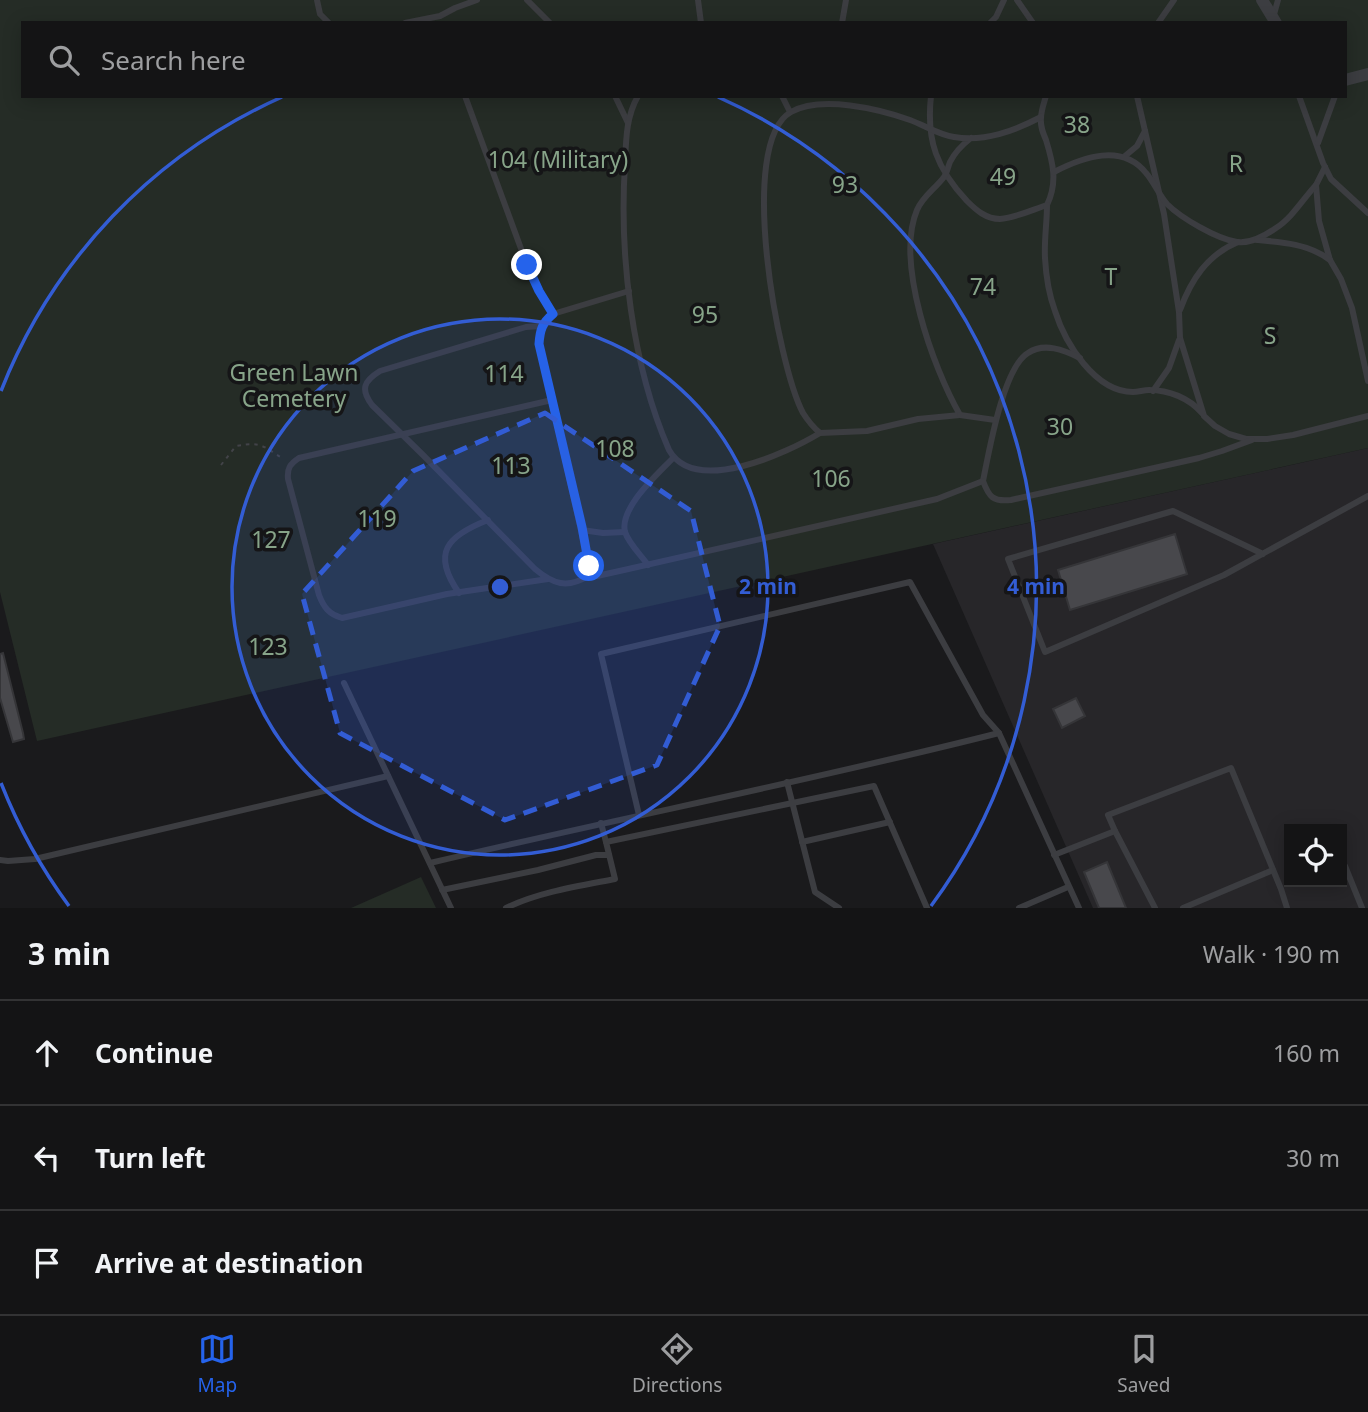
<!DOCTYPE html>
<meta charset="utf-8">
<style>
:root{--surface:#141415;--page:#212122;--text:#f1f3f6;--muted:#9d9ea0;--line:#333334;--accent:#2563eb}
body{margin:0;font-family:"Noto Sans",sans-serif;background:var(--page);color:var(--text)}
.controls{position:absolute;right:21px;bottom:21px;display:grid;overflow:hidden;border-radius:0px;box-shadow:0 4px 18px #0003}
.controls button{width:63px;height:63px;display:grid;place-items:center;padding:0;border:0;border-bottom:2px solid var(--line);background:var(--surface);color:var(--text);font:35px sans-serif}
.stop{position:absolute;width:21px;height:21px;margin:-16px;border:5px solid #2563eb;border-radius:50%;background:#fff}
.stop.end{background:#2563eb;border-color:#fff;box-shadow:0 2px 7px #0008}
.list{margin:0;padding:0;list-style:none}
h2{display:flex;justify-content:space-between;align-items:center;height:91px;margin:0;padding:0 28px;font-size:30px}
h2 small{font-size:23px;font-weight:400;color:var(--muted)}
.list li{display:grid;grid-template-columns:46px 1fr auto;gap:21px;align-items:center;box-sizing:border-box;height:105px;padding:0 28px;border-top:2px solid var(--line)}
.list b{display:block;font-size:26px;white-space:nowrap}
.list em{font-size:23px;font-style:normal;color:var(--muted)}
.icon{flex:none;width:38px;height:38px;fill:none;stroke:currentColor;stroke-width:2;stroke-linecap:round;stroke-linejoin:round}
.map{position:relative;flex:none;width:1368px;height:908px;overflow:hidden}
.search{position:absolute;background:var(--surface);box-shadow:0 4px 18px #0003;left:21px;right:21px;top:21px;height:77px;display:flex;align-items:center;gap:18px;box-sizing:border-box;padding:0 24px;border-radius:0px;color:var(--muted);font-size:26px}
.sheet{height:406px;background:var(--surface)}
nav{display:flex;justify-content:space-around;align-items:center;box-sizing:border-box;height:98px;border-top:2px solid var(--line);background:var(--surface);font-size:19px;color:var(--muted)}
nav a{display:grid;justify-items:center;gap:4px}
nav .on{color:var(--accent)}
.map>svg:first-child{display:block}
</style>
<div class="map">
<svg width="1368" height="908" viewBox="0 0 1368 908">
<rect width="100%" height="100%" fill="#1a1a1c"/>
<!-- built -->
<path fill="#272629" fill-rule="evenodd" d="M1368,448V908H1093L933,544ZM1289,829H1342V882H1289Z"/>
<!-- green -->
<g fill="#252c26" fill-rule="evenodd">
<path d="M0,0H1368V448L37,741L0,592ZM23,23H1345V96H23Z"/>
<path d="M421,877L436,908H351Z"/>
</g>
<!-- building -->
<g fill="#48484c" stroke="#353538" stroke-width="2">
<path d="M1175,534L1187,574L1070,610L1058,570Z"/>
<path d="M3,653L23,733L24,739L13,742L0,698V654Z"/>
<path d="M1076,698L1085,716L1062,728L1053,709Z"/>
<path d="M1107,862L1126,908H1099L1084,872Z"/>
</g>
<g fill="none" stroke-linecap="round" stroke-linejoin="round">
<!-- path -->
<path stroke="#424348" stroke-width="2" stroke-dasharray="3.5 5" stroke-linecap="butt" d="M221,465L236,446C263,441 263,447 284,459"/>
<!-- service -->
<g stroke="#3c3d41" stroke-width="6">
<path d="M317,0L320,14L329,23"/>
<path d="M527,0L550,23"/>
<path d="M698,0L701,23"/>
<path d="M1017,0L1033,23"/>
<path d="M1273,18L1278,0"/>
<path d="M405,23L440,16L455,8L477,0"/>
<path d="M842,23L846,0"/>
<path d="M990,23L996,17L1004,0"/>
<path d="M1158,23L1174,0"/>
<path d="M465,96L527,265L539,291L553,314"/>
<path d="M615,96L628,123"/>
<path d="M638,96C626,117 626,140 625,164C619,256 632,365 669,450C695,496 787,453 820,433"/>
<path d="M782,96L790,112"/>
<path d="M931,96C926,141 937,169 967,201C976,210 986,219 1000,219C1015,218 1032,210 1047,205C1058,182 1053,163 1046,140C1043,133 1040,126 1041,118C1041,111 1044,103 1046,96"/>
<path d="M1137,96L1164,214L1179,312L1180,338L1204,416L1215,426L1229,434L1246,439H1267L1293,435L1368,416"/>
<path d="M1299,96L1323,163L1331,179L1368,213"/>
<path d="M971,138C962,145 955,152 950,162C948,167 947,173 944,177C935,189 923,196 917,210C895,262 933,368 960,415L918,419L867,431L820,433C813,427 808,421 803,413C778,366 736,143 791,112C821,95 879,109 910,120C924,125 939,135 954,137C985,142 1014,131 1041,117"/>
<path d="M1318,143L1335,96"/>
<path d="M1125,156L1137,146L1145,131"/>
<path d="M1325,167L1316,185L1319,221L1330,260L1341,279L1352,308L1368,381"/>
<path d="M1054,172C1083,157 1122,143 1146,173C1154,182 1159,195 1167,204C1181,218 1217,239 1237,242C1250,244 1266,235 1276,228C1292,218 1303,199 1316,185"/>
<path d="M1047,205C1047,223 1044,240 1045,258C1046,276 1049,295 1055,311C1065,343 1095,392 1133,392C1138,392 1144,390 1149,390C1169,390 1189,398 1202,413"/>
<path d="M1257,240C1282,242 1309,244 1330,260"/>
<path d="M1180,310C1191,280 1207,255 1238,242"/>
<path d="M542,326L526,327L380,371C364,381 360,389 372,405L423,455L535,569C553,584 567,589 588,576L589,566L539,344C540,330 542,323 553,314L629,291"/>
<path d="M1080,358C1064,350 1044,342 1028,353C1003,368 989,452 983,481C989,497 993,502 1011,500L1199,458L1222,451L1252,440"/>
<path d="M1153,391L1169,368L1179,340"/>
<path d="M960,415L995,420"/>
<path d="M582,530L603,533L625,532"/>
<path d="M1263,554L1173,511L1008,559L1045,652L1224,575L1368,496"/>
<path d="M648,565C641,555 629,544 625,532C619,508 658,474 673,458"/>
<path d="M588,576H597L624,570L937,499L983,481"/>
<path d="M548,579L447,594L342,618C329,614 324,608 319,595L288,479C287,468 290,464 299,458L552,400"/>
<path d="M459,593C431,553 447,536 488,520"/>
<path d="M344,683L451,908"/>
<path d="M787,782L815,892L839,908"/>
<path d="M639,815L601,654L910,582L983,715L999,733L1079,908"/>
<path d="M601,823L606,842"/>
<path d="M1115,831L1155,908"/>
<path d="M802,842L890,822"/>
<path d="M1054,855L1115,831L1108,815L1231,768L1281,889L1287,908"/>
<path d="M0,860L8,861L35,859L388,776"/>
<path d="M430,863C619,818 810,781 999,733"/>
<path d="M1345,866L1362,908"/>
<path d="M442,890L538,870L596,855H609"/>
<path d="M506,908C539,892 579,886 615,879L606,842L874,786L927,908"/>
<path d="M1019,908L1068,887"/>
<path d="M1183,908L1273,870"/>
</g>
<!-- minor -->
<g stroke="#3c3d41" stroke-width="12">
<path d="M1262,0L1276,23"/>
<path d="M1345,80L1368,74"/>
</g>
</g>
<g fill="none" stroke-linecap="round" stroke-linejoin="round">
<!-- route -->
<path stroke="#2563eb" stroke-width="9" d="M527,265L539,291L553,314C542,323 540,330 539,344L582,527L589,566"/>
</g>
<!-- marked area -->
<path fill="#335dd4" fill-opacity="0.2" stroke="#335dd4" stroke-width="5" stroke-dasharray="14 9" stroke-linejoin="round" d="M545,413L691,511L720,626L657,765L505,820L340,733L302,594L413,471Z"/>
<!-- distance rings -->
<circle cx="500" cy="587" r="268" fill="#335dd4" fill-opacity=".12"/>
<g fill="none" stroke="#335dd4" stroke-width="3.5">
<circle cx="500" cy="587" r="268"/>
<path d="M69 906A536 536 0 0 1 1 783M1 391A536 536 0 0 1 282 97M718 97A536 536 0 0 1 931 906"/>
</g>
<g text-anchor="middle" stroke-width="7" stroke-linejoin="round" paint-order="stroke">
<!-- park labels -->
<g font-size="23" fill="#87a489" stroke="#151517">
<text x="1077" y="133">38</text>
<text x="558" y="168">104 (Military)</text>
<text x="1236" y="172">R</text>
<text x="1003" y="185">49</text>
<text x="845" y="193">93</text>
<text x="1111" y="285">T</text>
<text x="983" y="295">74</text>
<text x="705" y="323">95</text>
<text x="1270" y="344">S</text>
<text x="294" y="381">Green Lawn<tspan x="294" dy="26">Cemetery</tspan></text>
<text x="504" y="382">114</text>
<text x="1060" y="435">30</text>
<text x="615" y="457">108</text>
<text x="511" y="474">113</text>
<text x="831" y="487">106</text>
<text x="377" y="527">119</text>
<text x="271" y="548">127</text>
<text x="268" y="655">123</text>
</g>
</g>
<circle cx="500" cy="587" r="10" fill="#335dd4" stroke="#151517" stroke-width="3.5"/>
<g font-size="21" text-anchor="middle" font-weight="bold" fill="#335dd4" stroke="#151517" stroke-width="7" stroke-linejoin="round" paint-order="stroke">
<text x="768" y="594">2 min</text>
<text x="1036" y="594">4 min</text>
</g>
</svg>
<div class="controls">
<button><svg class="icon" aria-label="locate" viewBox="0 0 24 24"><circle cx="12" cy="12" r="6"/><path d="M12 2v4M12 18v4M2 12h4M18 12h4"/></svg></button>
</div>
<div class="stop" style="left:589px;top:566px"></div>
<div class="stop end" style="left:527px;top:265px"></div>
<div class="search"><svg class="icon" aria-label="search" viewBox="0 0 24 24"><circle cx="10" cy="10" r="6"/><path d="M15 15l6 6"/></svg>Search here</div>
</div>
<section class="sheet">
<h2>3 min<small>Walk · 190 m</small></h2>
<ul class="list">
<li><svg class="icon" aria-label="ahead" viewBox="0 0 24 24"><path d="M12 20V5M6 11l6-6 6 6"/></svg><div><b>Continue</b></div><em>160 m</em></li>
<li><svg class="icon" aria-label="left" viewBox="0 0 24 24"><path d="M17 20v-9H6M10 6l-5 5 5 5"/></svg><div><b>Turn left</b></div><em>30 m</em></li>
<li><svg class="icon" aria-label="arrive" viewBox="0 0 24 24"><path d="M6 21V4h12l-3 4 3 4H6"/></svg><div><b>Arrive at destination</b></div></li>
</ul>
</section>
<nav>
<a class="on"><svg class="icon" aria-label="map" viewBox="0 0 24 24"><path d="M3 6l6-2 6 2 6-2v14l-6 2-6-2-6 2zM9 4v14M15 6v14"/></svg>Map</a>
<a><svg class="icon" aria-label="directions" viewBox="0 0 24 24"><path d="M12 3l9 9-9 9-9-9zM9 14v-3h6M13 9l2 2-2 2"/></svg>Directions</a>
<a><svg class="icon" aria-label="saved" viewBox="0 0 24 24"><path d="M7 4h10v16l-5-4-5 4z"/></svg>Saved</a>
</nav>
